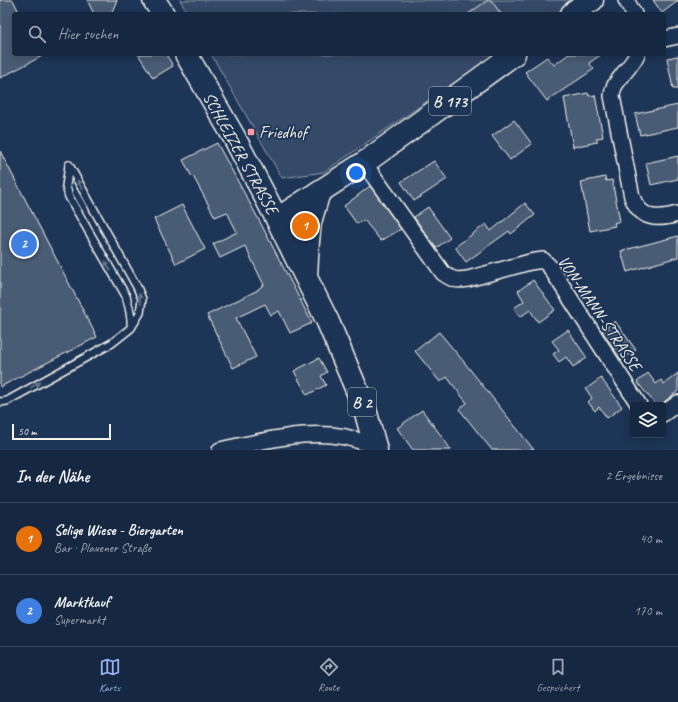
<!DOCTYPE html>
<html lang="de">
<meta charset="utf-8">
<style>
:root{--surface:#162841;--page:#23344c;--text:#f1f3f6;--muted:#9ea6b1;--line:#35445a;--accent:#95b2f1}
body{margin:0;font-family:Caveat,sans-serif;background:var(--page);color:var(--text)}
.controls{position:absolute;right:12px;bottom:12px;display:grid;overflow:hidden;border-radius:4px;box-shadow:0 2px 10px #0003}
.controls button{width:36px;height:36px;display:grid;place-items:center;padding:0;border:0;border-bottom:1px solid var(--line);background:var(--surface);color:var(--text);font:20px sans-serif}
.scale{position:absolute;left:12px;bottom:10px;width:99px;box-sizing:border-box;padding-left:4px;border:2px solid #f4f1e8;border-top:0;font-size:11px;line-height:14px;white-space:nowrap;color:#f4f1e8;-webkit-text-stroke:3px #1d3557;paint-order:stroke}
.you{position:absolute;left:356px;top:173px;width:14px;height:14px;margin:-10px;border:3px solid #fff;border-radius:50%;background:#1a73e8;box-shadow:0 0 0 6px #1a73e833}
.badge{display:grid;place-items:center;width:26px;height:26px;border-radius:50%;background:var(--accent);color:#fff;font-size:13px;font-weight:700}
.pin{position:absolute;translate:-50% -50%;border:2px solid #fff;box-shadow:0 1px 4px #0006}
.list{margin:0;padding:0;list-style:none}
h2{display:flex;justify-content:space-between;align-items:center;height:52px;margin:0;padding:0 16px;font-size:17px}
h2 small{font-size:13px;font-weight:400;color:var(--muted)}
.list li{display:grid;grid-template-columns:26px 1fr auto;gap:12px;align-items:center;box-sizing:border-box;height:72px;padding:0 16px;border-top:1px solid var(--line)}
.list b{display:block;font-size:15px;white-space:nowrap}
.list p{margin:0;font-size:13px;white-space:nowrap;color:var(--muted)}
.list em{font-size:13px;font-style:normal;color:var(--muted)}
.icon{flex:none;width:22px;height:22px;fill:none;stroke:currentColor;stroke-width:2;stroke-linecap:round;stroke-linejoin:round}
.map{position:relative;flex:none;width:678px;height:450px;overflow:hidden}
.search{position:absolute;background:var(--surface);box-shadow:0 2px 10px #0003;left:12px;right:12px;top:12px;height:44px;display:flex;align-items:center;gap:10px;box-sizing:border-box;padding:0 14px;border-radius:4px;color:var(--muted);font-size:15px}
.sheet{height:196px;background:var(--surface)}
nav{display:flex;justify-content:space-around;align-items:center;box-sizing:border-box;height:56px;border-top:1px solid var(--line);background:var(--surface);font-size:11px;color:var(--muted)}
nav a{display:grid;justify-items:center;gap:2px}
nav .on{color:var(--accent)}
.map>svg:first-child{display:block}
</style>
<div class="map">
<svg width="678" height="450" viewBox="0 0 678 450">
<rect width="100%" height="100%" fill="#1d3557"/>
<filter id="ink" filterUnits="userSpaceOnUse"><feTurbulence type="fractalNoise" baseFrequency=".025" numOctaves="2"/><feDisplacementMap in="SourceGraphic" scale="8" xChannelSelector="R" yChannelSelector="G"/><feConvolveMatrix kernelMatrix="1 2 1 2 8 2 1 2 1" color-interpolation-filters="sRGB"/></filter>
<g filter="url(#ink)">
<!-- green -->
<g fill="#354a67" stroke="#949ea8">
<path d="M180,0H575L555,14H188Z"/>
<path d="M211,54H496L324,172L282,178Z"/>
</g>
<!-- building -->
<g fill="#485b74" stroke="#f4f1e8">
<path d="M0,0H13L20,14H14V54H46L0,78Z"/>
<path d="M87,0H117L111,14H94Z"/>
<path d="M488,0H491L501,14H468Z"/>
<path d="M653,0H678V1L662,13Z"/>
<path d="M138,54H166L173,66L153,78Z"/>
<path d="M569,54H602L589,63L594,69L547,101L525,72L547,57L554,65Z"/>
<path d="M678,56V89H673L667,58Z"/>
<path d="M588,93L589,96L595,95L603,137L597,138V142L573,147L564,98Z"/>
<path d="M678,105V127L640,135L635,114Z"/>
<path d="M514,120L532,144L510,160L492,136Z"/>
<path d="M217,143L259,220L312,323L290,333L279,311L271,315L265,304L236,318L256,357L233,368L207,315L258,290V289L264,285L245,246L220,258L213,244L237,232L227,212L215,217L193,176L192,177L183,160Z"/>
<path d="M0,151L97,337L0,387Z"/>
<path d="M678,156V179L651,185L646,163Z"/>
<path d="M434,161L447,179L414,201L401,182Z"/>
<path d="M605,177L606,181L612,180L620,221L614,223L615,226L590,231L581,182Z"/>
<path d="M370,186L401,229L381,241L364,220L357,224L344,206Z"/>
<path d="M525,203L535,215L511,234L509,231L466,262L455,247L486,224L491,231Z"/>
<path d="M182,205L205,249L176,264L154,219Z"/>
<path d="M428,207L450,238L436,248L414,217Z"/>
<path d="M678,236V257L627,272L621,251Z"/>
<path d="M533,280L555,310L538,322L530,310L520,317L514,308L524,301L518,291Z"/>
<path d="M615,321L636,350L621,360L602,331Z"/>
<path d="M568,330L587,358L573,367L566,357L559,362L553,354L559,350L552,341Z"/>
<path d="M439,332L464,362L534,450H492L459,409L467,403L447,377L440,382L415,351Z"/>
<path d="M319,358L327,372L321,376L326,385L307,395L294,371Z"/>
<path d="M648,373L656,384L661,380L664,384L678,373V391L660,405H656L637,382Z"/>
<path d="M601,378L622,407L607,418L599,407L595,411L588,402L592,398L586,389Z"/>
<path d="M422,410L445,441L451,450H413L397,428Z"/>
</g>
<g fill="none" stroke-linecap="round" stroke-linejoin="round">
<!-- service casing -->
<g stroke="#f4f1e8" stroke-width="10">
<g id="service">
<path d="M69,165L66,186L69,197L126,296C129,307 132,316 131,327"/>
<path d="M0,402L7,401L112,343L131,328L140,313L142,299L137,287L69,165"/>
</g>
</g>
<!-- minor casing -->
<g stroke="#f4f1e8" stroke-width="18">
<g id="minor">
<path d="M626,0L634,14"/>
<path d="M664,39L678,36"/>
<path d="M637,54C634,61 629,67 624,73C618,82 613,84 612,96L632,197C641,220 657,220 678,214"/>
<path d="M364,163L443,273C453,280 456,281 468,279L530,262L543,260L550,267L639,405"/>
<path d="M663,414L678,403"/>
<path d="M220,450C264,441 322,424 365,443C370,445 374,447 379,450"/>
</g>
</g>
<!-- primary casing -->
<g stroke="#f4f1e8" stroke-width="25">
<g id="primary">
<path d="M154,0L163,14"/>
<path d="M572,14L592,0"/>
<path d="M186,54L234,137L277,219L328,322L359,395L366,413L376,450"/>
<path d="M277,219L364,163L514,54"/>
<path d="M306,276L308,241L310,222L319,192"/>
</g>
</g>
<!-- service -->
<use href="#service" stroke="#1d3557" stroke-width="7"/>
<!-- minor -->
<use href="#minor" stroke="#1d3557" stroke-width="15"/>
<!-- primary -->
<use href="#primary" stroke="#1d3557" stroke-width="22"/>
</g>
<!-- one-way arrows -->
<defs><path id="oneway-solid" d="M-6-.8H1V-3.2L6.5 0L1 3.2V.8H-6Z"/></defs>
<g fill="#68778a">
<use href="#oneway-solid" transform="translate(80 185) rotate(-119)"/>
<use href="#oneway-solid" transform="translate(108 266) rotate(-120)"/>
<use href="#oneway-solid" transform="translate(140 299) rotate(-98)"/>
<use href="#oneway-solid" transform="translate(35 385) rotate(-29)"/>
</g>
</g>
<!-- markers -->
<rect fill="#ff9aa2" stroke="#1d3557" stroke-width="1.5" x="247" y="128" width="8" height="8" rx="2"/>
<g text-anchor="middle" stroke-width="3.5" stroke-linejoin="round" paint-order="stroke">
<!-- shield labels -->
<g fill="#1d3557" stroke="#b4b9bc" stroke-width="1">
<rect x="429" y="87" width="42" height="28" rx="3"/>
<rect x="348" y="388" width="28" height="28" rx="3"/>
</g>
<g font-size="16" font-weight="bold" fill="#f4f1e8">
<text x="450" y="107">B 173</text>
<text x="362" y="408">B 2</text>
</g>
<!-- poi labels -->
<g font-size="17" fill="#f4f1e8" stroke="#1d3557" text-anchor="start">
<text x="259" y="138">Friedhof</text>
</g>
<!-- street labels -->
<g font-size="17" fill="#f4f1e8" stroke="#1d3557">
<text transform="translate(241 153) rotate(61)" y="6">SCHLEIZER STRASSE</text>
<text transform="translate(600 313) rotate(56)" y="6">VON-MANN-STRASSE</text>
</g>
</g>
</svg>
<div class="controls">
<button><svg class="icon" aria-label="layers" viewBox="0 0 24 24"><path d="M12 4l9 5-9 5-9-5zM3 14l9 5 9-5"/></svg></button>
</div>
<div class="scale">50 m</div>
<div class="you"></div>
<div class="pin badge" style="left:305px;top:226px;background:#e8710a">1</div>
<div class="pin badge" style="left:24px;top:244px;background:#3f7fe0">2</div>
<div class="search"><svg class="icon" aria-label="search" viewBox="0 0 24 24"><circle cx="10" cy="10" r="6"/><path d="M15 15l6 6"/></svg>Hier suchen</div>
</div>
<section class="sheet">
<h2>In der Nähe<small>2 Ergebnisse</small></h2>
<ul class="list">
<li><span class="badge" style="background:#e8710a">1</span><div><b>Selige Wiese - Biergarten</b><p>Bar · Plauener Straße</p></div><em>40 m</em></li>
<li><span class="badge" style="background:#3f7fe0">2</span><div><b>Marktkauf</b><p>Supermarkt</p></div><em>170 m</em></li>
</ul>
</section>
<nav>
<a class="on"><svg class="icon" aria-label="map" viewBox="0 0 24 24"><path d="M3 6l6-2 6 2 6-2v14l-6 2-6-2-6 2zM9 4v14M15 6v14"/></svg>Karte</a>
<a><svg class="icon" aria-label="directions" viewBox="0 0 24 24"><path d="M12 3l9 9-9 9-9-9zM9 14v-3h6M13 9l2 2-2 2"/></svg>Route</a>
<a><svg class="icon" aria-label="saved" viewBox="0 0 24 24"><path d="M7 4h10v16l-5-4-5 4z"/></svg>Gespeichert</a>
</nav>
